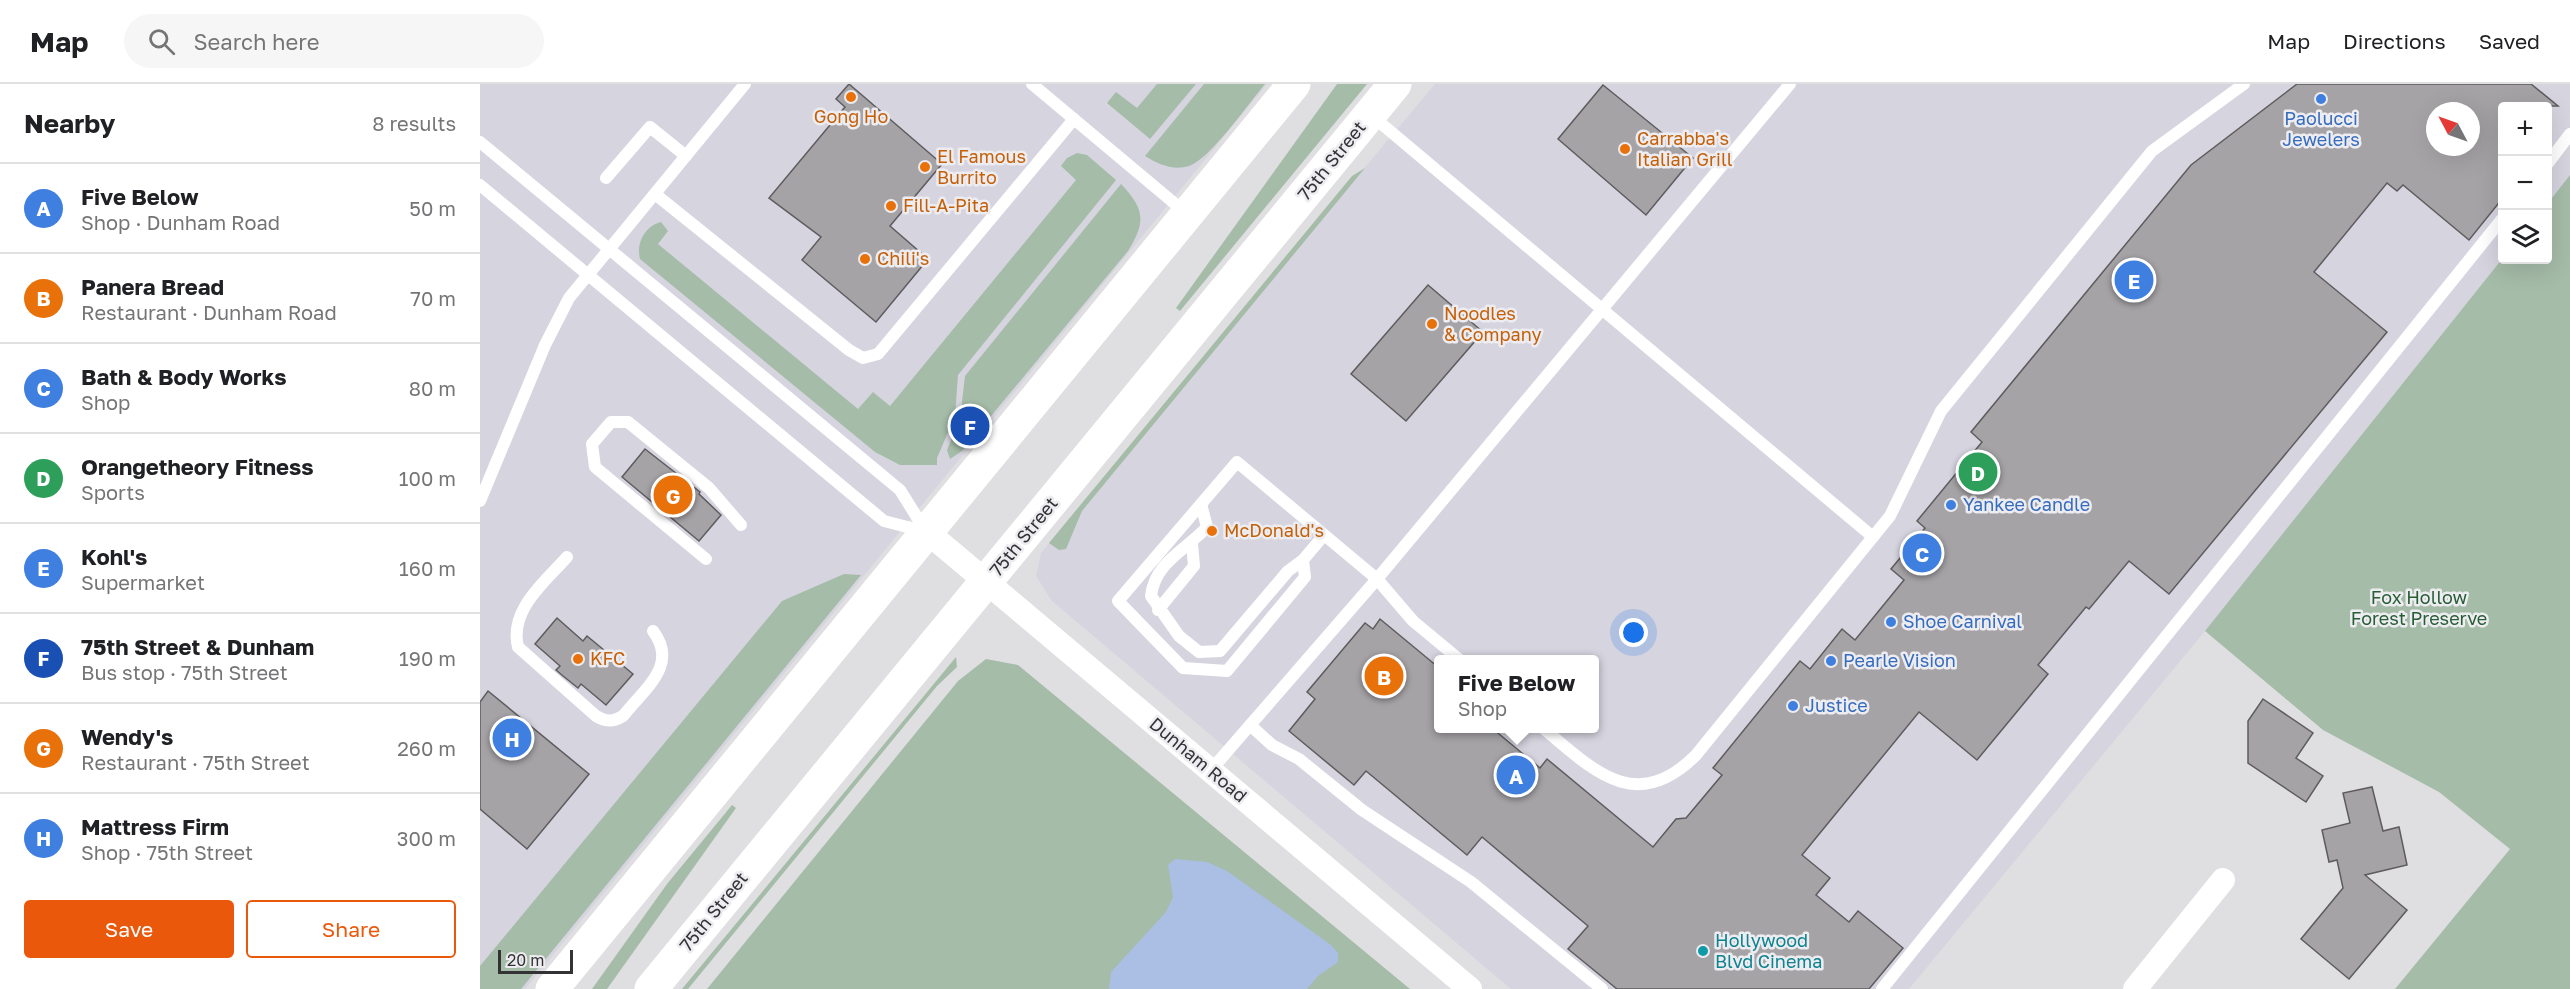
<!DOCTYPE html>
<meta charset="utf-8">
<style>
:root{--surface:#fff;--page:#f6f6f6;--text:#202124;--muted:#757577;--line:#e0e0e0;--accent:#ea580c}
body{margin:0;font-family:"Golos Text",sans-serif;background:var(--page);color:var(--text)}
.controls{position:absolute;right:18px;top:18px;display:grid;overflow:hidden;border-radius:6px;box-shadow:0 6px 24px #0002}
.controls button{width:54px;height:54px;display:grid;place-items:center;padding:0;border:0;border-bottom:2px solid var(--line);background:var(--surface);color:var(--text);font:30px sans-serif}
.compass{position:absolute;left:1946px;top:18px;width:54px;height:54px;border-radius:50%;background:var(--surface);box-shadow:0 6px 24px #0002;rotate:311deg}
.scale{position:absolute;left:18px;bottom:15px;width:75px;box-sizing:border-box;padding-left:6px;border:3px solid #333335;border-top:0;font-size:16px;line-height:21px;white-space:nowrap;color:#333335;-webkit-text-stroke:4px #edecf0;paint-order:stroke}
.you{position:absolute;left:1154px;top:549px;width:21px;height:21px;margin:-15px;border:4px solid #fff;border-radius:50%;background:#1a73e8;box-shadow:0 0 0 9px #1a73e833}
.badge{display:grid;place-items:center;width:39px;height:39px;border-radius:50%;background:var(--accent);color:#fff;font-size:20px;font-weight:700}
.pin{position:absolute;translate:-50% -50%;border:3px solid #fff;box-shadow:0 2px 6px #0006}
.popup{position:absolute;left:954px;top:571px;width:165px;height:78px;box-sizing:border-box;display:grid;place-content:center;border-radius:6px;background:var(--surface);filter:drop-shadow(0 2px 4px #0005);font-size:20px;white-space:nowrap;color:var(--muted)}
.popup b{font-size:22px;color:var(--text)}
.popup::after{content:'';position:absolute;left:50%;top:100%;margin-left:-12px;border:12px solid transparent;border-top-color:var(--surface)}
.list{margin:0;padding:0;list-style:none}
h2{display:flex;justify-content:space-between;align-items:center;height:78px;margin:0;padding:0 24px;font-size:26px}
h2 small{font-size:20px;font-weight:400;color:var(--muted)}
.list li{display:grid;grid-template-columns:39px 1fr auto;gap:18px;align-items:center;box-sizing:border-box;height:90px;padding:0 24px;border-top:2px solid var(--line)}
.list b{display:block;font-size:22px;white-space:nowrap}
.list p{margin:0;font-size:20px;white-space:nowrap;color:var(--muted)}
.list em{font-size:20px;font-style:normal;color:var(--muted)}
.actions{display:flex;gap:12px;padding:18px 24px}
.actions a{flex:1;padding:14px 0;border:2px solid var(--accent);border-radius:6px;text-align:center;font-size:21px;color:var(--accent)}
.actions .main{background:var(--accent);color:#fff}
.icon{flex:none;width:33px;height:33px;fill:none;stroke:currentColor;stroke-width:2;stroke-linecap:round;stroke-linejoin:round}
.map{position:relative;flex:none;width:2090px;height:905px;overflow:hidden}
header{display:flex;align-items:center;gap:36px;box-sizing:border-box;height:84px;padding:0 30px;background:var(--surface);border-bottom:2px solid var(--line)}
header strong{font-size:28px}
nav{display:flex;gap:33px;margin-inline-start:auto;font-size:21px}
.search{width:420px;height:54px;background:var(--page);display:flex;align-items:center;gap:15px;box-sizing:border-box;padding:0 21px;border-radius:33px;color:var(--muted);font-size:22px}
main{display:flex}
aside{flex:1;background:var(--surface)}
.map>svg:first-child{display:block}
</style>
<header>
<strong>Map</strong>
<div class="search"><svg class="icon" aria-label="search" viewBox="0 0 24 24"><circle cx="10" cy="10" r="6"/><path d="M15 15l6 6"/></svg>Search here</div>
<nav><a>Map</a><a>Directions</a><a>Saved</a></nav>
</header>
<main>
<aside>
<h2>Nearby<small>8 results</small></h2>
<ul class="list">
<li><span class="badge" style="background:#3f7fe0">A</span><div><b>Five Below</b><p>Shop · Dunham Road</p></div><em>50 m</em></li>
<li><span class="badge" style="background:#e8710a">B</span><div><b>Panera Bread</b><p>Restaurant · Dunham Road</p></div><em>70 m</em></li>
<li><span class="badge" style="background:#3f7fe0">C</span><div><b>Bath &amp; Body Works</b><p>Shop</p></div><em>80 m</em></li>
<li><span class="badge" style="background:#2e9e5b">D</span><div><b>Orangetheory Fitness</b><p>Sports</p></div><em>100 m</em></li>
<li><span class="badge" style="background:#3f7fe0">E</span><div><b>Kohl's</b><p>Supermarket</p></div><em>160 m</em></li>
<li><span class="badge" style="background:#1a4fb4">F</span><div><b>75th Street &amp; Dunham</b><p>Bus stop · 75th Street</p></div><em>190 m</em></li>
<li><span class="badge" style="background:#e8710a">G</span><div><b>Wendy's</b><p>Restaurant · 75th Street</p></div><em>260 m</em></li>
<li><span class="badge" style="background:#3f7fe0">H</span><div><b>Mattress Firm</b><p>Shop · 75th Street</p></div><em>300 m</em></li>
</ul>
<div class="actions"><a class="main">Save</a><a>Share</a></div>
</aside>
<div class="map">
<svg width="2090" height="905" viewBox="0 0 2090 905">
<rect width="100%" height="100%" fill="#dfdfe2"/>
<!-- built -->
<g fill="#d6d4df" fill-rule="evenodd">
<path d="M0,0H787L45,905H0Z"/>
<path d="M955,0H2090V91L2068,119V22H2022V175L1725,547L1429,905H1031L572,517L556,492L561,469ZM1955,27H1991V63H1955ZM958,576H1114V644H958Z"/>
</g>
<!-- green -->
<g fill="#a5bca8">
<path d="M677,0H716L670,55L627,19L636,8L657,24Z"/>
<path d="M724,0H785C768,20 731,74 709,82C693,87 678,80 665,72Z"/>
<path d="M857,0H887L700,227L696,224Z"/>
<path d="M597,69L607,71L636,96L478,291L475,332L457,374V381H420L395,368L160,175C156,159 165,142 181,138L188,147L178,160L378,325L393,308L410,322L596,96L581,82L587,74Z"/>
<path d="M885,84L602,427L586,465L579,466L569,459L872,92Z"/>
<path d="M2090,91V905H1915L2030,765L1959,708L1843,646L1725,547L2022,175L2068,176V119Z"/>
<path d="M641,100C665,125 666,138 648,167L482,367L470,375L467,366L480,335L485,292Z"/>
<path d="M364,490L381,491L41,905H0V882L302,517Z"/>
<path d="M476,573L477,583L457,602L208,905H202Z"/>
<path d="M506,575L538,581L930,905H227L478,597Z"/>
<path d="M252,721L256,724L127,905H112L187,800Z"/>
</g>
<!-- water -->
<path fill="#abbee4" d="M695,775L727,778L747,787L851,861L858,869V878L838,892L827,905H629L631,888L686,828L693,813L688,781Z"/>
<!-- building -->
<g fill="#a6a3a6" stroke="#5e5c5f" stroke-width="1.5" fill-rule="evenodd">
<path d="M369,0L462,80L410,142L448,175L396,238L322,176L341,153L289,114L365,23L356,15Z"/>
<path d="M1817,0H2051L2078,22H2022V115L1989,156L1923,101L1917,107L1907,99L1834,188L1907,248L1689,510L1649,477L1609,525L1606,523L1558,581L1568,590L1497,676L1439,628L1322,771L1350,794L1336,811L1369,838L1378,827L1423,864L1389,905H1137L1088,865L1108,842L1002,753L987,771L886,687L874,701L809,647L835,615L827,608L885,539L893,545L900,535L958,583V645H1013L1060,684L1067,675L1173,763L1196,735L1206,734L1242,691L1233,684L1320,577L1330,585L1362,545L1375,556L1424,496L1411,485L1445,444L1437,437L1502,358L1491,348L1711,81ZM1955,27H1991V63H1955Z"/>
<path d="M1123,1L1213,74L1166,131L1078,55Z"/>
<path d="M948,201L1003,248L926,337L871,290Z"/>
<path d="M165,365L220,408L219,410L241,431L219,457L142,393Z"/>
<path d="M77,534L103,557L107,552L153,590L126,621L101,600L98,604L83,592L76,586L80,582L55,560Z"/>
<path d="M8,607L109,690L47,765L0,725V618Z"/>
<path d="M1783,615L1833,649L1816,674L1843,692L1826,718L1768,679V637Z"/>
<path d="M1892,703L1903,747L1919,743L1927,781L1885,791L1927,826L1869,895L1821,855L1863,804L1857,776L1849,778L1842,746L1870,739L1863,709Z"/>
</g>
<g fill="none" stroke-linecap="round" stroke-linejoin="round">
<!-- service -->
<g stroke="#fff" stroke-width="12">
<path d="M552,0L706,129"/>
<path d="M891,31L1393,453"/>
<path d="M0,58L420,406L445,446"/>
<path d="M2068,79L2090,50"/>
<path d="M126,94L170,43L206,72"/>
<path d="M0,101L404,437L443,447"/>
<path d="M175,110L369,266L383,274L398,270L594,35"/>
<path d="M0,417L65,261L89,214L265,0"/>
<path d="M721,420L727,443C706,466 675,478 671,512L699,552L719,568L740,567L808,487L823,476"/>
<path d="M844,451L823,476L825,493L747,587L703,584L638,517L757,378L897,495L933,537L980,576"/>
<path d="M87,473C64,499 29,526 38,563L116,632C126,638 133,638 143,632C165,604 199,581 173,547"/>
<path d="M226,475L115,383L112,360L131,338H148L229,404L261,441"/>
<path d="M678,526L714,482L712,460"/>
<path d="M770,641L792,661L819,675L882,726L991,798L1122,905"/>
<path d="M1063,644C1114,687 1156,731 1216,671L1410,432L1461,327L1672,67L1764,0"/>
<path d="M731,686L897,495L1310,0"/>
<path d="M1402,905L2022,135"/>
</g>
<!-- minor -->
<g stroke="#fff" stroke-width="24">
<path d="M446,447L990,905"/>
<path d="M1655,905L1743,796"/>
</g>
<!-- secondary -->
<g stroke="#fff" stroke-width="33">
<path d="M72,905L814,0"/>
<path d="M171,905L915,0"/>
</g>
</g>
<!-- markers -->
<g fill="#e8710a" stroke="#edecf0" stroke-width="2">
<circle cx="371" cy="13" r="6"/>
<circle cx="1145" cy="65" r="6"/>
<circle cx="445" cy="83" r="6"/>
<circle cx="411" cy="122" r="6"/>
<circle cx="385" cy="175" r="6"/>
<circle cx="952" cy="240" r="6"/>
<circle cx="732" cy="447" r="6"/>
<circle cx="98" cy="575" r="6"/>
</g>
<g fill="#3f7fe0" stroke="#edecf0" stroke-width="2">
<circle cx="1841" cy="15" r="6"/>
<circle cx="1471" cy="421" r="6"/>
<circle cx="1411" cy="538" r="6"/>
<circle cx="1351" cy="577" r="6"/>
<circle cx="1313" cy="622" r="6"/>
</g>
<circle fill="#0f9aa8" stroke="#edecf0" stroke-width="2" cx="1223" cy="867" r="6"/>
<g text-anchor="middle" stroke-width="5" stroke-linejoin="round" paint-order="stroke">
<!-- food labels -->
<g font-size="18" fill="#c56008" stroke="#edecf0" text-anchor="start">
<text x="371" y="39" text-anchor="middle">Gong Ho</text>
<text x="1157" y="61">Carrabba's<tspan x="1157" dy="21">Italian Grill</tspan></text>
<text x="457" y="79">El Famous<tspan x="457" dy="21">Burrito</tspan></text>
<text x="423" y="128">Fill-A-Pita</text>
<text x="397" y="181">Chili's</text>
<text x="964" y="236">Noodles<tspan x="964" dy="21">&amp; Company</tspan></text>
<text x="744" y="453">McDonald's</text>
<text x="110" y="581">KFC</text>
</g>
<!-- shop labels -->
<g font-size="18" fill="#366cbe" stroke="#edecf0" text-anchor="start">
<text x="1841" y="41" text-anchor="middle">Paolucci<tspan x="1841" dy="21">Jewelers</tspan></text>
<text x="1483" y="427">Yankee Candle</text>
<text x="1423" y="544">Shoe Carnival</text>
<text x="1363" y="583">Pearle Vision</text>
<text x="1325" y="628">Justice</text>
</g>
<!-- street labels -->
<g font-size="18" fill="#333335" stroke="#edecf0">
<text transform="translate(852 77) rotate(-51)" y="6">75th Street</text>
<text transform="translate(544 453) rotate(-51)" y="6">75th Street</text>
<text transform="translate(718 676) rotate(40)" y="6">Dunham Road</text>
<text transform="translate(234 828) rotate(-51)" y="6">75th Street</text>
</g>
<!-- park labels -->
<g font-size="18" fill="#265d35" stroke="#edecf0">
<text x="1939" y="520">Fox Hollow<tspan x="1939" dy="21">Forest Preserve</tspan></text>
</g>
<!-- culture labels -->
<g font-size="18" fill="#0d838f" stroke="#edecf0" text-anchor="start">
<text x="1235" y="863">Hollywood<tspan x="1235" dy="21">Blvd Cinema</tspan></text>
</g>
</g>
</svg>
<div class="controls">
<button>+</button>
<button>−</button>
<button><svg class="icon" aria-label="layers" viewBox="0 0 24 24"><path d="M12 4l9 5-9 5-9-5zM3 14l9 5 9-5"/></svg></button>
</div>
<svg class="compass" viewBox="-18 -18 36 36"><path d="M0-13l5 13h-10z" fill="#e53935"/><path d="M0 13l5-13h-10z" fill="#757577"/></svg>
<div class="scale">20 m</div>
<div class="you"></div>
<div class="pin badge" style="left:1036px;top:691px;background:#3f7fe0">A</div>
<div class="popup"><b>Five Below</b>Shop</div>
<div class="pin badge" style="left:904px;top:592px;background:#e8710a">B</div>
<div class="pin badge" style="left:1442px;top:469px;background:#3f7fe0">C</div>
<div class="pin badge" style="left:1498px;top:388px;background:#2e9e5b">D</div>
<div class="pin badge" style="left:1654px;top:196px;background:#3f7fe0">E</div>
<div class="pin badge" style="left:490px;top:342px;background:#1a4fb4">F</div>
<div class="pin badge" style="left:193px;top:411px;background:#e8710a">G</div>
<div class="pin badge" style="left:32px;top:654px;background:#3f7fe0">H</div>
</div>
</main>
